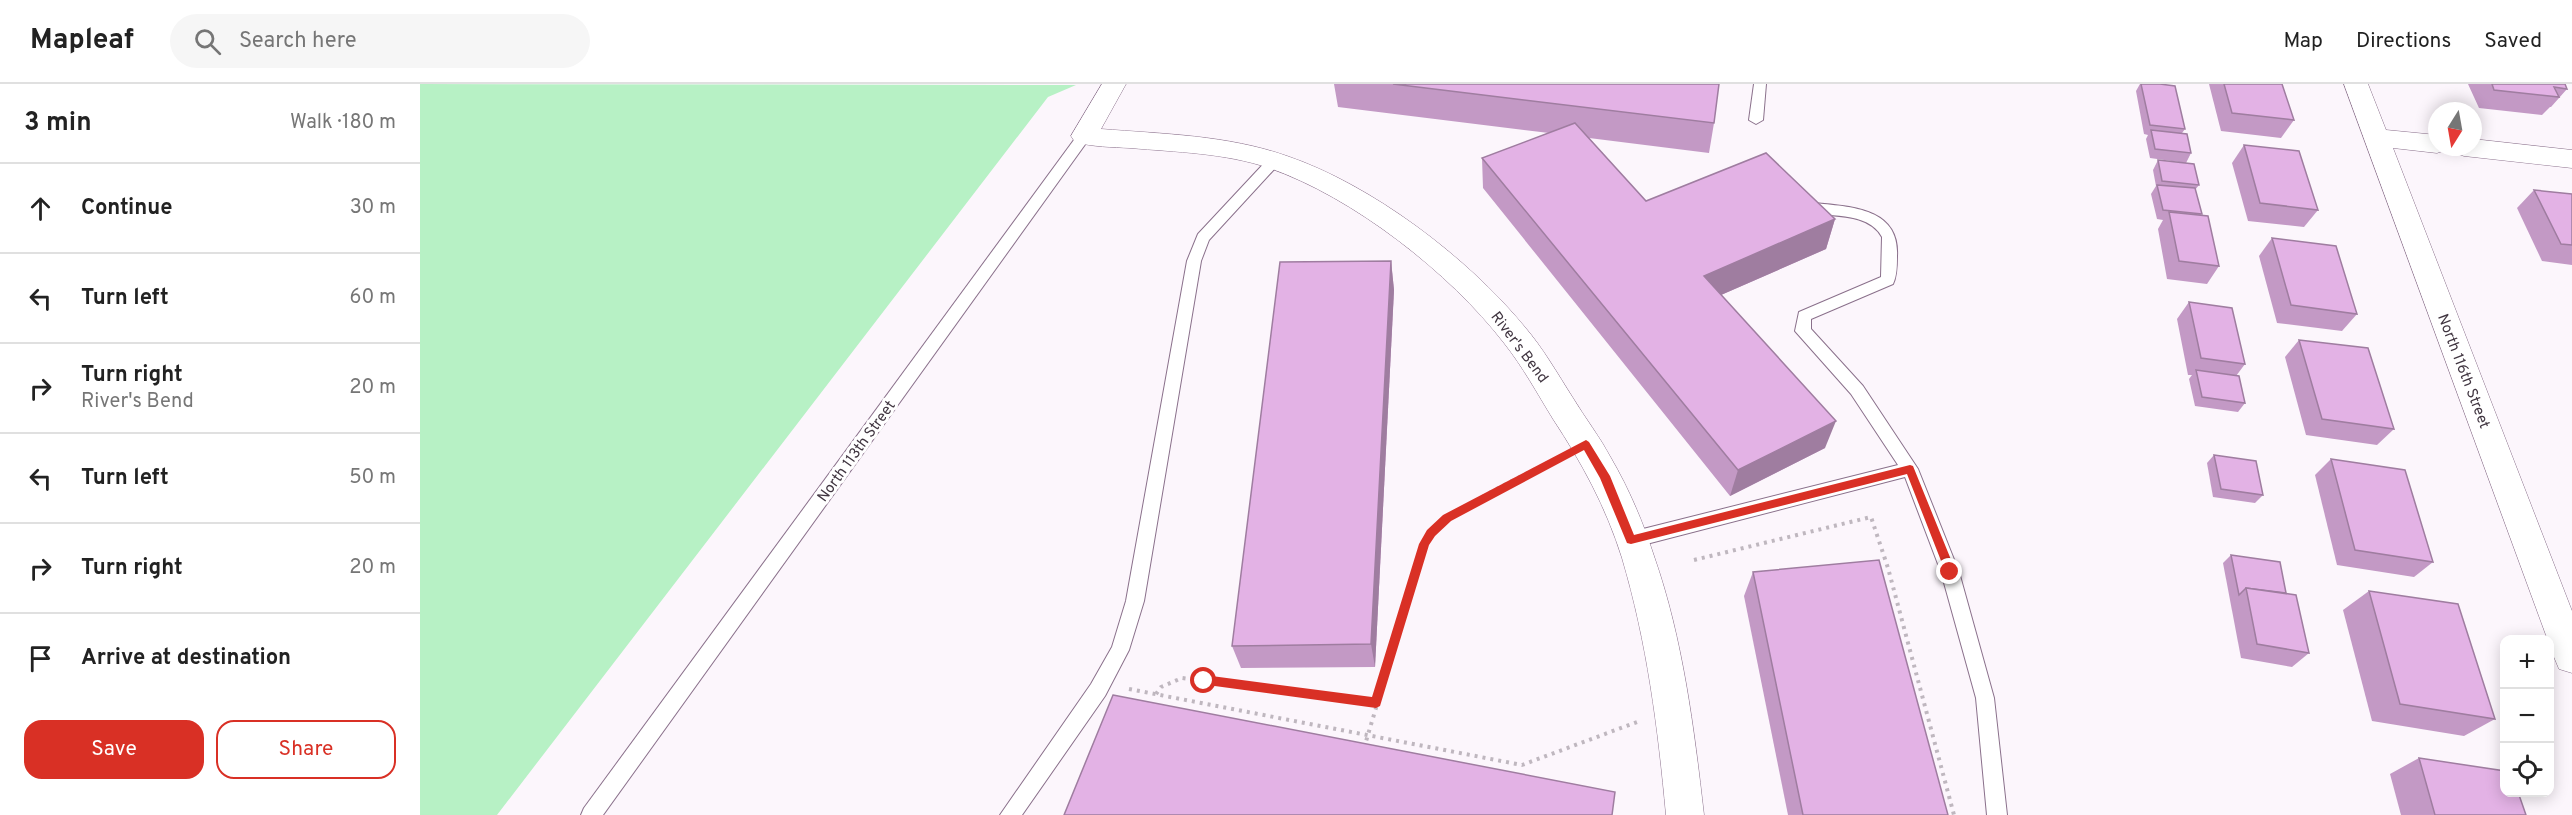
<!DOCTYPE html>
<meta charset="utf-8">
<style>
:root{--surface:#fff;--page:#f6f6f6;--text:#222;--muted:#767676;--line:#e0e0e0;--accent:#d93025}
body{margin:0;font-family:Overpass,sans-serif;background:var(--page);color:var(--text)}
.controls{position:absolute;right:18px;bottom:18px;display:grid;overflow:hidden;border-radius:12px;box-shadow:0 3px 15px #0003}
.controls button{width:54px;height:54px;display:grid;place-items:center;padding:0;border:0;border-bottom:2px solid var(--line);background:var(--surface);color:var(--text);font:30px sans-serif}
.compass{position:absolute;left:2008px;top:18px;width:54px;height:54px;border-radius:50%;background:var(--surface);box-shadow:0 3px 15px #0003;rotate:191deg}
.stop{position:absolute;width:18px;height:18px;margin:-14px;border:4px solid #d93025;border-radius:50%;background:#fff}
.stop.end{background:#d93025;border-color:#fff;box-shadow:0 2px 6px #0008}
.list{margin:0;padding:0;list-style:none}
h2{display:flex;justify-content:space-between;align-items:center;height:78px;margin:0;padding:0 24px;font-size:26px}
h2 small{font-size:20px;font-weight:400;color:var(--muted)}
.list li{display:grid;grid-template-columns:39px 1fr auto;gap:18px;align-items:center;box-sizing:border-box;height:90px;padding:0 24px;border-top:2px solid var(--line)}
.list b{display:block;font-size:22px;white-space:nowrap}
.list p{margin:0;font-size:20px;white-space:nowrap;color:var(--muted)}
.list em{font-size:20px;font-style:normal;color:var(--muted)}
.actions{display:flex;gap:12px;padding:18px 24px}
.actions a{flex:1;padding:14px 0;border:2px solid var(--accent);border-radius:18px;text-align:center;font-size:21px;color:var(--accent)}
.actions .main{background:var(--accent);color:#fff}
.icon{flex:none;width:33px;height:33px;fill:none;stroke:currentColor;stroke-width:2;stroke-linecap:round;stroke-linejoin:round}
.map{position:relative;flex:none;width:2152px;height:731px;overflow:hidden}
header{display:flex;align-items:center;gap:36px;box-sizing:border-box;height:84px;padding:0 30px;background:var(--surface);border-bottom:2px solid var(--line)}
header strong{font-size:28px}
nav{display:flex;gap:33px;margin-inline-start:auto;font-size:21px}
.search{width:420px;height:54px;background:var(--page);display:flex;align-items:center;gap:15px;box-sizing:border-box;padding:0 21px;border-radius:33px;color:var(--muted);font-size:22px}
main{display:flex}
aside{flex:1;background:var(--surface)}
.map>svg:first-child{display:block}
</style>
<header>
<strong>Mapleaf</strong>
<div class="search"><svg class="icon" aria-label="search" viewBox="0 0 24 24"><circle cx="10" cy="10" r="6"/><path d="M15 15l6 6"/></svg>Search here</div>
<nav><a>Map</a><a>Directions</a><a>Saved</a></nav>
</header>
<main>
<aside>
<h2>3 min<small>Walk · 180 m</small></h2>
<ul class="list">
<li><svg class="icon" aria-label="ahead" viewBox="0 0 24 24"><path d="M12 20V5M6 11l6-6 6 6"/></svg><div><b>Continue</b></div><em>30 m</em></li>
<li><svg class="icon" aria-label="left" viewBox="0 0 24 24"><path d="M17 20v-9H6M10 6l-5 5 5 5"/></svg><div><b>Turn left</b></div><em>60 m</em></li>
<li><svg class="icon" aria-label="right" viewBox="0 0 24 24"><path d="M7 20v-9h11M14 6l5 5-5 5"/></svg><div><b>Turn right</b><p>River's Bend</p></div><em>20 m</em></li>
<li><svg class="icon" aria-label="left" viewBox="0 0 24 24"><path d="M17 20v-9H6M10 6l-5 5 5 5"/></svg><div><b>Turn left</b></div><em>50 m</em></li>
<li><svg class="icon" aria-label="right" viewBox="0 0 24 24"><path d="M7 20v-9h11M14 6l5 5-5 5"/></svg><div><b>Turn right</b></div><em>20 m</em></li>
<li><svg class="icon" aria-label="arrive" viewBox="0 0 24 24"><path d="M6 21V4h12l-3 4 3 4H6"/></svg><div><b>Arrive at destination</b></div></li>
</ul>
<div class="actions"><a class="main">Save</a><a>Share</a></div>
</aside>
<div class="map">
<svg width="2152" height="731" viewBox="0 0 2152 731">
<rect width="100%" height="100%" fill="#fcf6fc"/>
<!-- green -->
<path fill="#b7f1c5" d="M0,0L656,1L628,13L77,731H0Z"/>
<g fill="none" stroke-linecap="round" stroke-linejoin="round">
<!-- lane casing -->
<g stroke="#8a708b" stroke-width="2">
<g id="lane">
<path d="M1334,0H1346L1343,36L1336,40L1329,36Z"/>
<path d="M664,48L669,49L671,52L669,55L183,731H161L164,724L659,49Z"/>
<path d="M854,72L859,74L861,77L859,80L789,156L781,177L724,517L709,566L685,612L602,731H580L671,600L692,563L706,517L767,177L778,150L849,74Z"/>
<path d="M1385,118C1423,123 1480,120 1477,172C1477,181 1477,192 1473,200L1391,235V245L1443,302L1498,385L1539,488L1574,614L1587,731H1567L1556,614L1521,488L1485,393L1211,464L1205,461L1202,456L1205,451L1211,448L1478,381L1431,310L1375,247L1379,228L1461,193L1462,153C1448,126 1405,134 1380,127L1378,123L1380,119Z"/>
</g>
</g>
<!-- street casing -->
<g stroke="#8a708b" stroke-width="1">
<g id="street">
<path d="M682,0H706L681,45C743,50 807,51 867,72C952,101 1047,173 1104,242C1123,264 1137,289 1153,314C1165,334 1180,353 1191,374C1209,405 1223,438 1234,472C1263,555 1274,644 1284,731H1246C1238,644 1227,558 1202,474C1186,423 1162,379 1133,335C1117,309 1103,283 1084,259C1030,189 933,113 849,84C805,69 756,68 710,64C692,63 673,63 655,58L651,52Z"/>
<path d="M1924,0H1948L1966,46L2017,51V63H2028L2026,66L2017,69L1973,64L2152,527V589L2139,585L2134,573Z"/>
<path d="M2053,55L2152,66V84L2044,72L2035,69L2031,63H2053Z"/>
</g>
</g>
<!-- path -->
<g stroke="#bfb7bf" stroke-width="4" stroke-dasharray="3 5" stroke-linecap="butt">
<path d="M1274,476L1451,433L1468,484L1534,731"/>
<path d="M709,605L1102,681L1217,638"/>
<path d="M736,610L741,603L762,594L956,619"/>
<path d="M944,664L1005,460C1023,427 1100,394 1135,375"/>
</g>
<!-- lane -->
<use href="#lane" fill="#fff" fill-rule="evenodd"/>
<!-- street -->
<use href="#street" fill="#fff" fill-rule="evenodd"/>
</g>
<!-- wall -->
<g fill="#c399c5">
<path d="M914,0H1299L1294,39L1289,69L1169,54L1226,117L1415,135L1406,165L1301,211L1405,364L1310,412L1063,104L1062,74L1129,49L918,23Z"/>
<path d="M1720,0H1740L1765,45L1762,49L1771,69L1766,79L1730,74L1726,55L1728,51L1724,50L1716,7Z"/>
<path d="M1789,0H1862L1874,36L1861,54L1801,47Z"/>
<path d="M2048,0H2145L2147,5L2131,23H2130L2122,31L2059,24Z"/>
<path d="M1824,61L1898,126L1884,143L1828,137L1812,79Z"/>
<path d="M1738,76L1779,101L1775,106L1782,130L1781,131L1799,182L1787,200L1747,195L1738,145L1743,136L1737,135L1731,110L1736,102L1733,86Z"/>
<path d="M2114,106L2152,110V181L2122,177L2097,124Z"/>
<path d="M1852,154L1937,230L1922,247L1857,239L1839,172Z"/>
<path d="M971,177L974,206L955,583L821,584L812,562Z"/>
<path d="M1769,218L1825,280L1816,292L1825,319L1818,328L1775,322L1769,295L1772,291H1768L1757,235Z"/>
<path d="M1879,256L1974,345L1957,361L1886,351L1865,273Z"/>
<path d="M1794,371L1843,411L1835,419L1793,413L1787,379Z"/>
<path d="M1911,375L2013,478L1994,493L1917,481L1895,391Z"/>
<path d="M1811,471L1866,509L1889,569L1872,583L1821,574L1803,479Z"/>
<path d="M1333,488L1528,731H1368L1324,512Z"/>
<path d="M1949,507L2075,635L2044,652L1952,637L1923,526Z"/>
<path d="M1999,674L2106,731H1981L1970,690Z"/>
</g>
<!-- shaded-wall -->
<g fill="#9f7da0">
<path d="M1415,135L1406,165L1278,221L1284,192Z"/>
<path d="M971,177L974,206L955,583L951,560Z"/>
<path d="M1416,337L1405,364L1310,412L1318,386Z"/>
</g>
<!-- building -->
<g fill="#e3b2e5" stroke="#9f7da0" stroke-width="1.5">
<path d="M973,0H1299L1294,39Z"/>
<path d="M1721,0H1740L1755,2L1765,45L1730,41Z"/>
<path d="M1804,0H1862L1874,36L1812,29Z"/>
<path d="M2072,0H2145L2147,5L2134,3L2139,13L2074,6Z"/>
<path d="M1155,39L1226,117L1346,69L1415,135L1284,192L1416,337L1318,386L1062,74Z"/>
<path d="M1731,46L1767,50L1771,69L1735,65Z"/>
<path d="M1824,61L1879,67L1898,126L1840,119Z"/>
<path d="M1738,76L1774,80L1779,101L1742,97Z"/>
<path d="M1737,101L1775,104L1782,130L1743,126Z"/>
<path d="M2114,106L2152,110V161L2141,160Z"/>
<path d="M1749,128L1788,132L1799,182L1759,177Z"/>
<path d="M1852,154L1916,162L1937,230L1871,221Z"/>
<path d="M971,177L951,560L812,562L860,178Z"/>
<path d="M1769,218L1812,224L1825,280L1781,274Z"/>
<path d="M1879,256L1948,264L1974,345L1902,335Z"/>
<path d="M1776,286L1819,292L1825,319L1782,313Z"/>
<path d="M1794,371L1836,377L1843,411L1801,405Z"/>
<path d="M1911,375L1985,386L2013,478L1935,466Z"/>
<path d="M1811,471L1860,478L1866,509L1826,504L1819,511Z"/>
<path d="M1459,476L1528,731H1383L1333,488Z"/>
<path d="M1826,504L1876,511L1889,569L1837,560Z"/>
<path d="M1949,507L2038,520L2075,635L1980,620Z"/>
<path d="M693,611L1195,708L1192,731H644Z"/>
<path d="M1999,674L2085,687V708H2098L2106,731H2015Z"/>
</g>
<!-- route -->
<path fill="#d93025" d="M1166,356L1169,358L1190,392L1214,451L1490,381L1493,382L1536,488L1534,492H1527L1487,390L1211,460L1207,459L1180,394L1164,366L1031,437L1015,452L1009,461L960,622L956,624L780,600L779,597L784,591L952,613L999,460L1007,446L1023,431Z"/>
<g text-anchor="middle" stroke-width="6" stroke-linejoin="round" paint-order="stroke">
<!-- street labels -->
<g font-size="15" fill="#413641" stroke="#fff">
<text transform="translate(1100 263) rotate(53)" y="5">River's Bend</text>
<text transform="translate(2044 287) rotate(69)" y="5">North 116th Street</text>
<text transform="translate(436 367) rotate(-54)" y="5">North 113th Street</text>
</g>
</g>
</svg>
<div class="controls">
<button>+</button>
<button>−</button>
<button><svg class="icon" aria-label="locate" viewBox="0 0 24 24"><circle cx="12" cy="12" r="6"/><path d="M12 2v4M12 18v4M2 12h4M18 12h4"/></svg></button>
</div>
<svg class="compass" viewBox="-18 -18 36 36"><path d="M0-13l5 13h-10z" fill="#e53935"/><path d="M0 13l5-13h-10z" fill="#767676"/></svg>
<div class="stop" style="left:784px;top:597px"></div>
<div class="stop end" style="left:1530px;top:488px"></div>
</div>
</main>
